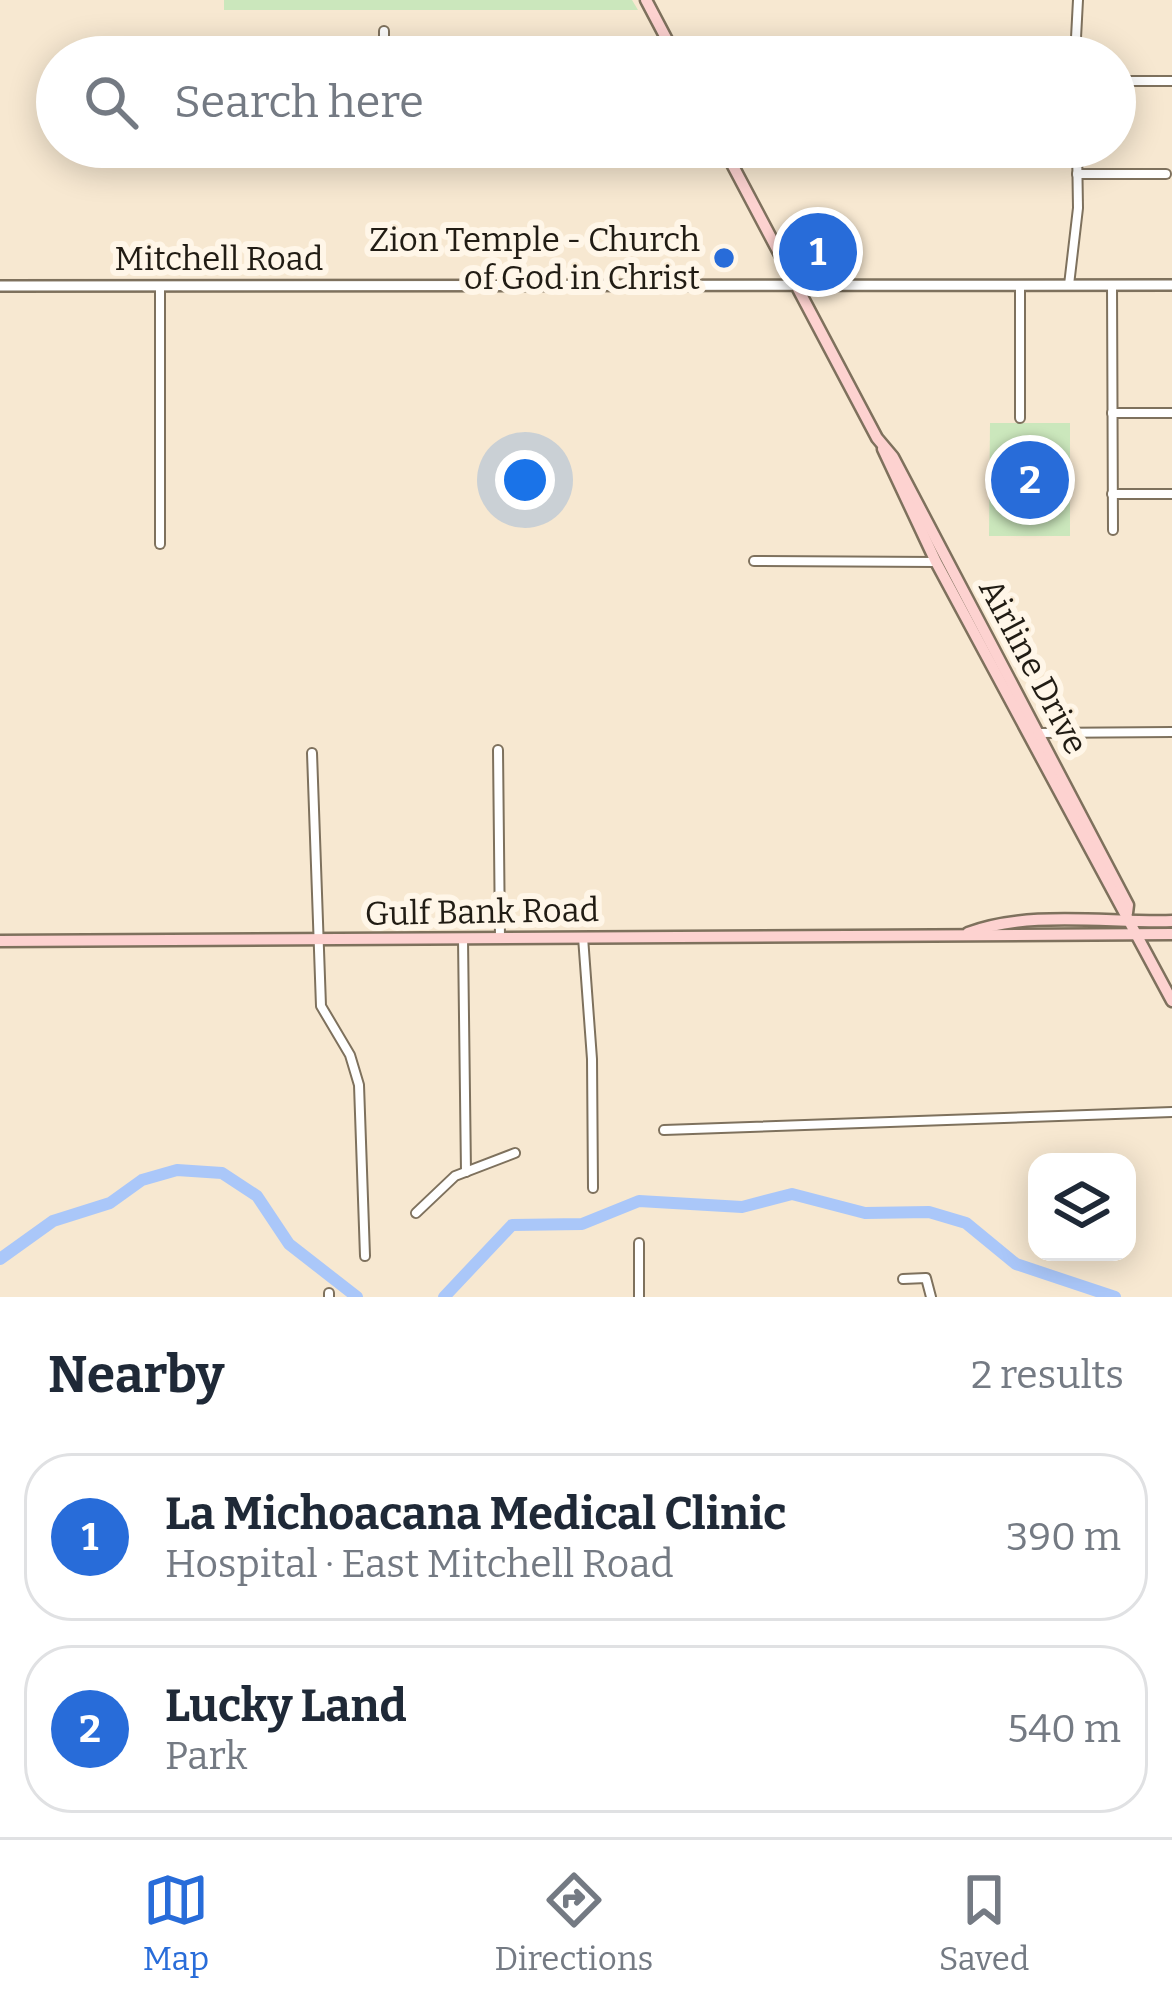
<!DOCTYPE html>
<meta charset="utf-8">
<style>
:root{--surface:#fff;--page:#f6f6f7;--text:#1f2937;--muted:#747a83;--line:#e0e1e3;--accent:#286cd9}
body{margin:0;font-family:Bitter,serif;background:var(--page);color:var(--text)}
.controls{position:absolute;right:36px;bottom:36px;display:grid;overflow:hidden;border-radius:24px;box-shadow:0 6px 30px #0003}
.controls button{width:108px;height:108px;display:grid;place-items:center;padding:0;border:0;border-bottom:3px solid var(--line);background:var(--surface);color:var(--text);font:60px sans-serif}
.you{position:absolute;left:525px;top:480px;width:42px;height:42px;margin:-30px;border:9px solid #fff;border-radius:50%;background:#1a73e8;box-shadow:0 0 0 18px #1a73e833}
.badge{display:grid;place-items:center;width:78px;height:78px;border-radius:50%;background:var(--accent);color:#fff;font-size:39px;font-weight:700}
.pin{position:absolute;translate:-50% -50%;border:6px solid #fff;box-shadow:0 3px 12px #0006}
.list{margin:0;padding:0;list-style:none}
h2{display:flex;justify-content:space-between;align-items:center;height:156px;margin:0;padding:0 48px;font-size:51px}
h2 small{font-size:39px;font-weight:400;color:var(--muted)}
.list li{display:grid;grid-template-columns:78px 1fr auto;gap:36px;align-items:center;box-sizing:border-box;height:168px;margin:0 24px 24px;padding:0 24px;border:3px solid var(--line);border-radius:48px}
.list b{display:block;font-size:45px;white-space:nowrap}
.list p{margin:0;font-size:39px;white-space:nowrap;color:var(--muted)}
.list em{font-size:39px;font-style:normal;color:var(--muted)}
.icon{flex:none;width:66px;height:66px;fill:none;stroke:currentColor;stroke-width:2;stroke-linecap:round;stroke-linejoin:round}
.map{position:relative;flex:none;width:1172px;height:1297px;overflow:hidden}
.search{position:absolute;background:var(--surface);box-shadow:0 6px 30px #0003;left:36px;right:36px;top:36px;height:132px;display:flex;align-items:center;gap:30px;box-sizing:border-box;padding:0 42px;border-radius:66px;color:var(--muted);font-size:45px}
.sheet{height:540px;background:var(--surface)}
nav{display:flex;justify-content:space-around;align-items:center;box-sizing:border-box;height:168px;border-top:3px solid var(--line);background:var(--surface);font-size:33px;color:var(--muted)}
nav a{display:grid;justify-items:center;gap:6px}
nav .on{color:var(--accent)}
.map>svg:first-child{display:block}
</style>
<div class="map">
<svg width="1172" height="1297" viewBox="0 0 1172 1297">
<rect width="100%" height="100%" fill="#f7e8d1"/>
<!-- park -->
<g fill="#cbe7bc">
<path d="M224,0H632L638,10H224Z"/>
<path d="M990,423H1070V536H989Z"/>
</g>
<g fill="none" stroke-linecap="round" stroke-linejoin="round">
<!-- river -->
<g stroke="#aac7f9" stroke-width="12">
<path d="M0,1259L53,1221L110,1203L142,1180L177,1170L222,1173L257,1196L289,1244L357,1297"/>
<path d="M444,1297L512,1225L582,1224L639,1201L742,1207L792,1194L865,1213L929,1212L966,1223L1016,1264L1115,1297"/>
</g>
<!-- minor casing -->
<g stroke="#7e715d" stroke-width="12">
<g id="minor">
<path d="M384,57V31"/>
<path d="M1075,57L1078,0"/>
<path d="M1115,81H1172"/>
<path d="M389,147L724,148"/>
<path d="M1077,174H1166"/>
<path d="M1020,285V418"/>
<path d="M1069,285L1078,208L1077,147"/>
<path d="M1112,285L1113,530"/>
<path d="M1112,413H1172"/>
<path d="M1112,494H1172"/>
<path d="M160,544V286"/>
<path d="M754,561L936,562"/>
<path d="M1039,733L1172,732"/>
<path d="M498,750L500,938"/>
<path d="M312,753L321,1006L350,1055L359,1085L365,1256"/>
<path d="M583,937L592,1059L593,1188"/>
<path d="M463,939L466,1172"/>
<path d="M664,1130L1172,1112"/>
<path d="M416,1213L455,1176L515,1153"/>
<path d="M903,1279L926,1278L931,1297"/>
<path d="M329,1293V1297"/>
<path d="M639,1297V1243"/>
</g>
</g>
<!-- tertiary casing -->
<g stroke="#7e715d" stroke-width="14">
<path id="tertiary" d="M0,286L1172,285"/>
</g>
<!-- secondary casing -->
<g stroke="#7e715d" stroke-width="15">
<g id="secondary">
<path d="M646,0L676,57"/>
<path d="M723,147L877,438L893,457L1128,905L1127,913"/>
<path d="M883,449L936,562L1172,1001"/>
<path d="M968,933C1029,910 1107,923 1172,921"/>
<path d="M0,941L1172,934"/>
</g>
</g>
<!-- minor -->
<use href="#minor" stroke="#fff" stroke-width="8"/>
<!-- tertiary -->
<use href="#tertiary" stroke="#fff" stroke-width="9"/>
<!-- secondary -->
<use href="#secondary" stroke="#fdd2d0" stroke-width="10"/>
</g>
<!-- markers -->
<circle fill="#286cd9" stroke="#fff6e8" stroke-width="4.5" cx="724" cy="258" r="12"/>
<g text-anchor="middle" stroke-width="12" stroke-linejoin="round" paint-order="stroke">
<!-- poi labels -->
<g font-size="33" fill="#211c14" stroke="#fff6e8" text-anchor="end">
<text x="700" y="251">Zion Temple - Church<tspan x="700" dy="38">of God in Christ</tspan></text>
</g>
<!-- street labels -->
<g font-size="33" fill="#211c14" stroke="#fff6e8">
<text x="219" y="270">Mitchell Road</text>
<text transform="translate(1034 666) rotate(62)" y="12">Airline Drive</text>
<text transform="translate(482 911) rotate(-1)" y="12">Gulf Bank Road</text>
</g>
</g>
</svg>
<div class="controls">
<button><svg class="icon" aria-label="layers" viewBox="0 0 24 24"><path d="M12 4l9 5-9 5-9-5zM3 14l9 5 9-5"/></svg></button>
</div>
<div class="you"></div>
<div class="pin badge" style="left:818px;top:252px">1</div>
<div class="pin badge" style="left:1030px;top:480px">2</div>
<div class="search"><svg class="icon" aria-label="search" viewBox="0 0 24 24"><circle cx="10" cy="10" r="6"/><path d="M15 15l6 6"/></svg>Search here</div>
</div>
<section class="sheet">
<h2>Nearby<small>2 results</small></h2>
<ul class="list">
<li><span class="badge">1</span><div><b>La Michoacana Medical Clinic</b><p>Hospital · East Mitchell Road</p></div><em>390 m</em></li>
<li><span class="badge">2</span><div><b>Lucky Land</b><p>Park</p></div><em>540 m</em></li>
</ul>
</section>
<nav>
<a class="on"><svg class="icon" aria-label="map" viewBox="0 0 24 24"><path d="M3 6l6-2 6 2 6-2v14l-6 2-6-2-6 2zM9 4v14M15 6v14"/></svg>Map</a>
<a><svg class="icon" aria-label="directions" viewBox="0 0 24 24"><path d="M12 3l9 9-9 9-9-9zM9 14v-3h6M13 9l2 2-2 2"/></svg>Directions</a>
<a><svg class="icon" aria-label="saved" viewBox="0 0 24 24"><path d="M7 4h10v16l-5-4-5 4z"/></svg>Saved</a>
</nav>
